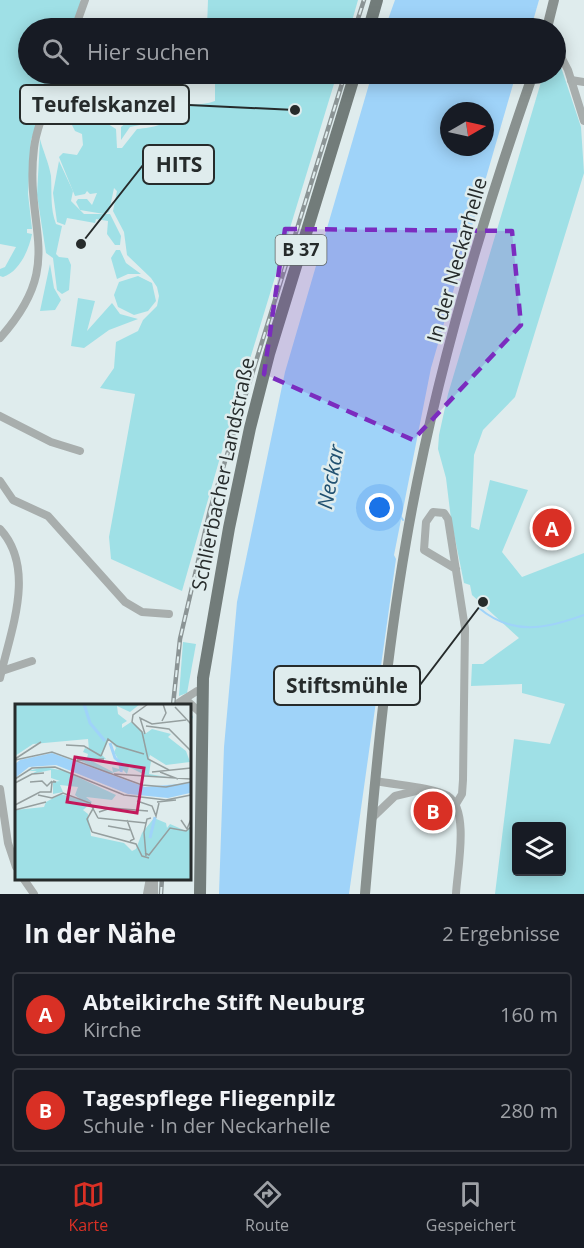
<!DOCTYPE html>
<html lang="de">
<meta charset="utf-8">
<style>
:root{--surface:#171b24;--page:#20242c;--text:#f1f3f6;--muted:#9ea1a6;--line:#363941;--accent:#d93025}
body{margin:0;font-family:"Open Sans",sans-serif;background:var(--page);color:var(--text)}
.controls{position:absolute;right:18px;bottom:18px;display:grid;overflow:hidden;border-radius:6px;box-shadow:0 3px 15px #0003}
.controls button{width:54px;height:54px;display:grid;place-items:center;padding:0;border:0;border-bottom:2px solid var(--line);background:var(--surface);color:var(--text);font:30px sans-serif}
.compass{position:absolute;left:440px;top:102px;width:54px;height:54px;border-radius:50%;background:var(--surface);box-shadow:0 3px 15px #0003;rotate:81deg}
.you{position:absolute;left:380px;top:508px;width:21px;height:21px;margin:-15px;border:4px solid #fff;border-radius:50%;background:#1a73e8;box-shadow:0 0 0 9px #1a73e833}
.badge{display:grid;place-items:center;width:39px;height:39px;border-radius:50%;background:var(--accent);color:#fff;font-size:20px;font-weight:700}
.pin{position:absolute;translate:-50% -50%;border:3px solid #fff;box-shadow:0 2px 6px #0006}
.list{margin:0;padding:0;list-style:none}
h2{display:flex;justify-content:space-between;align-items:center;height:78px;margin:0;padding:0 24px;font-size:26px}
h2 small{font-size:20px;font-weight:400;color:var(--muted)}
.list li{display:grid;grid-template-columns:39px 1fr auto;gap:18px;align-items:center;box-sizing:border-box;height:84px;margin:0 12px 12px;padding:0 12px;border:2px solid var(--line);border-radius:6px}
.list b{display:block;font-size:22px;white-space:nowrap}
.list p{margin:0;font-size:20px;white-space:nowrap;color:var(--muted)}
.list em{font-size:20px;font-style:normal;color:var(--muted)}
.icon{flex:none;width:33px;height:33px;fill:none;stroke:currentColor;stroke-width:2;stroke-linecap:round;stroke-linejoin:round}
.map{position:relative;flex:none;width:584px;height:894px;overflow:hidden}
.search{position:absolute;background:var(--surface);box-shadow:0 3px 15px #0003;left:18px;right:18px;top:18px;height:66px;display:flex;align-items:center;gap:15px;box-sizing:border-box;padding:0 21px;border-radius:33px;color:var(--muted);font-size:22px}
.sheet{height:270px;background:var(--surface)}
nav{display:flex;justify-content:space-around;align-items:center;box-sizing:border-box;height:84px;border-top:2px solid var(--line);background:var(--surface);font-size:16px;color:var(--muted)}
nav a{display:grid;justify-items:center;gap:3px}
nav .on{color:var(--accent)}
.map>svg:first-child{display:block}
</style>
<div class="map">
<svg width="584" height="894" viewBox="0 0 584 894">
<rect width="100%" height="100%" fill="#dfeced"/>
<!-- green -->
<g fill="#9fe0e6" fill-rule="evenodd">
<path d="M0,0H80L81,3L71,28H28V74H55L31,140L28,194L32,229H27V233L32,234C29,250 19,272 3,277L0,276V269L5,267L16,247L0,244Z"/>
<path d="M208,0H358L350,28H207Z"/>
<path d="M556,61H559L581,127L584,173L515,397L483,430L474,455L471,527L479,530L490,480L528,490L502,552L522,577L584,553V894H495L514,739L550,744L565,704L522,693V684L471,686L472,664H483L519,638L472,595L470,585L464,583L451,519L446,478L438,449L439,435L448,394L541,82L546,74H556ZM516,826H562V872H516Z"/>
<path d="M83,74H87L88,79L140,74L145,108L142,74H167L162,76L160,92L164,98L165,109L162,116L154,117V122L130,127L121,140V127L127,122L126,114L121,110L108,114V124L116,129L117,148H122L137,129C154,127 167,127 172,108C186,102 200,107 215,101V74H337L221,454L182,591L111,559L109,537L135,394L100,388L114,368L116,342L138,331L143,320L157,306L159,296L157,287L151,278L127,255L124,232L113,211L117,191L114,188L109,212L104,214L80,210L76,202L78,199H87L92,205L97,193L90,194L87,191L85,194L75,196L59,157L63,153L77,155L83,145L82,134L75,131L72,125L83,97L79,95Z"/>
<path d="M40,139C43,151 49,163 51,176C52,193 50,208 56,224L62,226L56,254L59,257L68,258L71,265L69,290L62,294L57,290L53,258L46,253L37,195Z"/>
<path d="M59,161L73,191L71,201L84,214H110L121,236L120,245H115L107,234L108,221L96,219L95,223L67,218L65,225L57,222L53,193Z"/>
<path d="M116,250H120L126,263L141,274H128L117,279L111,258Z"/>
<path d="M50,264L54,288L61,300L55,310L40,311Z"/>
<path d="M138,276L152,283L156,301L148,311L134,315L118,307L114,295L119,282Z"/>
<path d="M78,298L95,301L87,331L112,303L120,314L138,319L109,330L84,348L71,346Z"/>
<path d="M183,642L196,644L187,693L179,696Z"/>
<path d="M189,709L193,717C188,723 193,818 192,835L189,827Z"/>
</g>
<!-- water -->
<g fill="#9fd3f9" fill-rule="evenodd">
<path d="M395,0H539L531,28H385Z"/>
<path d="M372,74H516L431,368L394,555L396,559L349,894H219L224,747L237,602L285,372ZM449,111H485V147H449Z"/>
</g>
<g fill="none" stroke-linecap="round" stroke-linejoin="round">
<!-- stream -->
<g stroke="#9fd3f9" stroke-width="2">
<path d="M401,517L403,520"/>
<path d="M479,608C512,636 546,629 584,615"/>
</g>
<!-- street -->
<g stroke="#a8aead" stroke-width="8">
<path d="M75,28L85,0"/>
<path d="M556,47L568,70L584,121"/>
<path d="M571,80L584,82"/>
<path d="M0,338C67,263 24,231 34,148C37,123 51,97 59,74"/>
<path d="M0,416L51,442L80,451"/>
<path d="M0,481L13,500L48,516L125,602L142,612L169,614"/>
<path d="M0,529C37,569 10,632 0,678"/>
<path d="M2,671L32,661"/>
<path d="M185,699L202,714"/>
<path d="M175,705L197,691H202"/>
<path d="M376,781C395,785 433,787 448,796C470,810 457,871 456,894"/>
<path d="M0,789L8,843L16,867"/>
<path d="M456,804L462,794L463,780L465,628L448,519L444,513L433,512L426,522L424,550L456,569"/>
<path d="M372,818L395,796L416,791"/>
<path d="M23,878L34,894"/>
<path d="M154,878V894"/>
<path d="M147,894L150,878"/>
</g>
<!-- secondary -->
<g stroke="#89918f" stroke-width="10">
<path d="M547,28L554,0"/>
<path d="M365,894C375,777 386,658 406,542C433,383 480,225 533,74"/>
</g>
<!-- primary -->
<g stroke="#727c7a" stroke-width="12">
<path d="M369,28L377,0"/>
<path d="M200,894L203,678L229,528L250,428L269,354L355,74"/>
</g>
<!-- rail casing -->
<g stroke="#8b9495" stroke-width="4.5">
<g id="rail">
<path d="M355,28L364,0"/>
<path d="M173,705L180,639L210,510L345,74"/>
<path d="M161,894L162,878"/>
</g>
</g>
<!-- rail -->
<use href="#rail" stroke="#dfeced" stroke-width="2" stroke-dasharray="7" stroke-linecap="butt"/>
</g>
<!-- marked area -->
<path fill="#7b2cbf" fill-opacity="0.2" stroke="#7b2cbf" stroke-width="4.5" stroke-dasharray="12 8" stroke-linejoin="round" d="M285,229L512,231L521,325L413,440L264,374Z"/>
<g text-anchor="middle" stroke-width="5" stroke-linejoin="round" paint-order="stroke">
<!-- shield labels -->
<rect fill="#dfeced" stroke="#5e6565" stroke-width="1.5" x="275.5" y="235" width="51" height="30" rx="4.5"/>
<g font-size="18" font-weight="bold" fill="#262b2b">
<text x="301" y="256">B 37</text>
</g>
<!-- street labels -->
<g font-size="20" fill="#262b2b" stroke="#dfeced">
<text transform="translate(457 260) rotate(-74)" y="7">In der Neckarhelle</text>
<text transform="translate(223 474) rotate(-78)" y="7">Schlierbacher Landstraße</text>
</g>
<!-- water labels -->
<g font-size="21" font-style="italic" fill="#215171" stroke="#dfeced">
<text transform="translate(331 477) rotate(-79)" y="7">Neckar</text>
</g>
</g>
<!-- overview -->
<g transform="translate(15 704)">
<rect width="176" height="176" fill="#dfeced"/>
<path d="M0,0H125L115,8L102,2L103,10L112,17L107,20V24L116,18L130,30L137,25L156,30L153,33L171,47L175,58L151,61L135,51L134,54L129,47L136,57L134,70L152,73L132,72L114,63L112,70L108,66L93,70L64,56L72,54L73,50L68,48L70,44L74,46L73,35L18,40L0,52ZM94,35L101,44L99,48L103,55L104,65L97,63L98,68L73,55H91L87,51ZM29,63L50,67L101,91L97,96L71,93L77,98L68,106L73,110L76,132L109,139L117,147L121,145L127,129L139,114L151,119L152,124L155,120L171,127L175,123V175H0V106L29,103L31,98L46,90L66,96L60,91L63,83L45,81L48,88L38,90V78L45,77L36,74V66L16,70L22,67H13Z" fill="#9fe0e6" fill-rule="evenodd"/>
<path d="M37,49L130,83L175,79V89L153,94L113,90L41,61L14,63L0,74V60L5,56Z" fill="#9fd3f9"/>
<path fill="none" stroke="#9fd3f9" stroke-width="3" d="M69,0L75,19L90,37M95,39L100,54L107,60L106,68M135,134L140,113"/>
<path fill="none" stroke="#959f9f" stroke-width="1.5" d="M133,0L118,11L117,18L127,28L133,55L154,66M160,3L176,20M147,17L151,9L148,0M131,22L154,25L176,47M130,30L125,14L137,20L171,16M51,41L69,42L86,52M86,52L93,35L102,42L129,50M0,55L26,38M0,56L37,48L127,81L151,83L176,78M62,56L89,55M137,68L176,64M145,68L163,75M99,70L176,75M0,75L17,64L40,63L109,91L151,96L176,91M15,78L27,77L32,82L37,77M0,79L17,70L29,69M23,91L37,94L48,89L75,99L83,114M122,97L137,102L141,112L144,99M142,98L161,96M0,101L25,88H36L37,78H41L38,77M0,106L31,98M84,108L96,104L133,107M83,114L131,119M112,116L119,135L115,137M166,116L172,125L176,115M93,122L115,126M77,128L121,140L127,152L134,154M77,128L72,115L79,103M130,149L134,151L155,124L171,127L176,123M131,152L129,128L132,115L136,114"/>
<path fill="#c2185b" fill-opacity="0.15" stroke="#c2185b" stroke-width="3" d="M60,53L129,64L122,109L52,98Z"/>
<rect width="176" height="176" fill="none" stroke="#262b2b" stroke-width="3"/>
</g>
<!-- callouts -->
<path fill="none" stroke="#262b2b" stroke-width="2" d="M295 110L189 105M81 244L143 165M483 602L420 685"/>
<g fill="#262b2b" stroke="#dfeced" stroke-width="2">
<circle cx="295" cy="110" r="6"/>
<circle cx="81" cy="244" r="6"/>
<circle cx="483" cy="602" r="6"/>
</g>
<g fill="#dfeced" stroke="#262b2b" stroke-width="2">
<rect x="20" y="85" width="169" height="39" rx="6"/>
<rect x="143" y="145" width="71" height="39" rx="6"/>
<rect x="274" y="666" width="146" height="39" rx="6"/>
</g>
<g font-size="21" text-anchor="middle" font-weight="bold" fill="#262b2b">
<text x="104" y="112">Teufelskanzel</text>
<text x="179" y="172">HITS</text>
<text x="347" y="693">Stiftsmühle</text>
</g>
</svg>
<div class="controls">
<button><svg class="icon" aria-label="layers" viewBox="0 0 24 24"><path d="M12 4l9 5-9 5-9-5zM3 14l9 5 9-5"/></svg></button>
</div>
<svg class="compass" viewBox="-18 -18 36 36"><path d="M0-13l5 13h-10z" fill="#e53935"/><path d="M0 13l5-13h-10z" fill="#9ea1a6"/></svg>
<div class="you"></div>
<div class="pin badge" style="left:552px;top:528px">A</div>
<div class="pin badge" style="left:433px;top:811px">B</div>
<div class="search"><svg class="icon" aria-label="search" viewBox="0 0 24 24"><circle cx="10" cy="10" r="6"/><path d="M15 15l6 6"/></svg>Hier suchen</div>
</div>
<section class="sheet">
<h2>In der Nähe<small>2 Ergebnisse</small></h2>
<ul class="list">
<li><span class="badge">A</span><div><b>Abteikirche Stift Neuburg</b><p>Kirche</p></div><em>160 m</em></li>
<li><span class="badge">B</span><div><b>Tagespflege Fliegenpilz</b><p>Schule · In der Neckarhelle</p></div><em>280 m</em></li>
</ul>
</section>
<nav>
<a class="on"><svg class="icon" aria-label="map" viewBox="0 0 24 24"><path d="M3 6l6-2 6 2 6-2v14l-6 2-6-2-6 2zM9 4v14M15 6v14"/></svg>Karte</a>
<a><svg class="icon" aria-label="directions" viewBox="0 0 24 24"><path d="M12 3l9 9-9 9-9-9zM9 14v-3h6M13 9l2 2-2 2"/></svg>Route</a>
<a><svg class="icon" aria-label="saved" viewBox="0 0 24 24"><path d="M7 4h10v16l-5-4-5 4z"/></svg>Gespeichert</a>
</nav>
